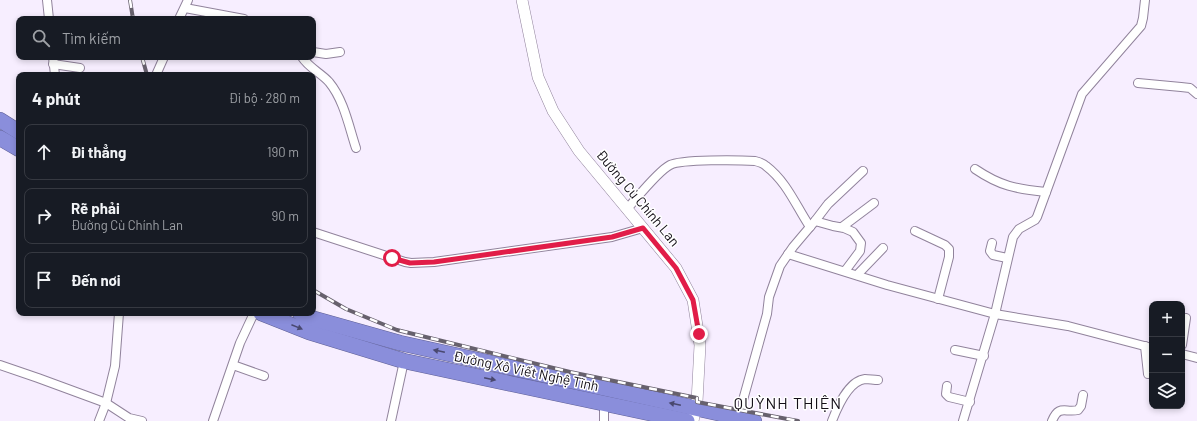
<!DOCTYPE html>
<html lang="vi">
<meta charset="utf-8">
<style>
:root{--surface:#171b24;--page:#242831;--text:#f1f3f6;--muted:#9ea1a6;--line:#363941}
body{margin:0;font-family:Barlow,sans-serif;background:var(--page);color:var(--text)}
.controls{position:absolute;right:12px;bottom:12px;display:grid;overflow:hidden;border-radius:8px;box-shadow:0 2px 6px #0003}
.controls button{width:36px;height:36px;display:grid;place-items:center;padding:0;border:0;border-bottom:1px solid var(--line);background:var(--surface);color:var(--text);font:20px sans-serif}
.stop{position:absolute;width:12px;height:12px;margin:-9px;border:3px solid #e11d48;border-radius:50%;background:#fff}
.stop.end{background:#e11d48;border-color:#fff;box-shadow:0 1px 4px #0008}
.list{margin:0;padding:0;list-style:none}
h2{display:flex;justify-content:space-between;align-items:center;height:52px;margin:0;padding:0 16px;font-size:17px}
h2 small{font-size:13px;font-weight:400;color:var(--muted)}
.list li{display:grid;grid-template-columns:26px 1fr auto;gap:12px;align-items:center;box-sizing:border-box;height:56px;margin:0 8px 8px;padding:0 8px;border:1px solid var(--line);border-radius:8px}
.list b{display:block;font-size:15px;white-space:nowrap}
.list p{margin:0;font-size:13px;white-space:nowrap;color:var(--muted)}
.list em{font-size:13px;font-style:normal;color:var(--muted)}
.icon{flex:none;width:22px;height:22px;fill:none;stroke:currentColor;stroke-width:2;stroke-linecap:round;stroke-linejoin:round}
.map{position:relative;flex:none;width:1197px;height:421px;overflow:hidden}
.search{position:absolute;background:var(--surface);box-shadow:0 2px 6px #0003;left:16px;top:16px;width:300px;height:44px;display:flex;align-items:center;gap:10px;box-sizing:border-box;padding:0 14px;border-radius:8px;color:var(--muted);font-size:15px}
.panel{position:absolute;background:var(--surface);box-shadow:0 2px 6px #0003;left:16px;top:72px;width:300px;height:244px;border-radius:8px}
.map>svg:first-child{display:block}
</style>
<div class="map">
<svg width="1197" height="421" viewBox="0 0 1197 421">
<rect width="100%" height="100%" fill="#f7eeff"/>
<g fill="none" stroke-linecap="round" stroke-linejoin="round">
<!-- street casing -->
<g stroke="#91839c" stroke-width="10">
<g id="street">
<path d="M47,0L49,19"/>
<path d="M185,8L244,19"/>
<path d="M179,19L188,0"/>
<path d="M313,52L326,54L340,52"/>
<path d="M53,57L55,75"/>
<path d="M302,57C309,68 321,73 329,82C344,100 349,127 356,148"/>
<path d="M53,64L80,68"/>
<path d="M156,75L164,57"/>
<path d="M1138,83L1181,87L1190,88L1197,94"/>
<path d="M975,169C1000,186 1016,189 1046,192"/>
<path d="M627,209C637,198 658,171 670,165C681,159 740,160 755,161C759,162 763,163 766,166C787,182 796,206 810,227"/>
<path d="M815,221L833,226L844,228L853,232L861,243L860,251L845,271"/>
<path d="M842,227L874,203"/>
<path d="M915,231L945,245L949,249V257L938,299"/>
<path d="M313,232L405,262L411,263L434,262L612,237L643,228"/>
<path d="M992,243L990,251L993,255L1007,258"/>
<path d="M788,254L887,285L995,314L1068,326L1152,348"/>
<path d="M857,275L883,248"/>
<path d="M1182,345L1186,318"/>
<path d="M1145,346L1148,374"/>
<path d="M955,350L984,356"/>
<path d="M1182,354L1197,358"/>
<path d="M0,365L38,378L106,403L129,418L142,421"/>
<path d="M233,365L264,376"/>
<path d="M947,386L946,394L949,397L970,402"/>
<path d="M604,404V421"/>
<path d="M99,421L106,403L115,366L119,313"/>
<path d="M213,421L240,343L254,313"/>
<path d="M391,421L404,361"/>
<path d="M743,421V400L767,314L769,297L780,266L793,247L815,221L828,204L863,171"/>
<path d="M832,421C837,408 848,381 865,379C869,379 874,380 878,380"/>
<path d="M963,421L995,314L1013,237L1019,229L1035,220L1037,217L1082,94L1141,26L1143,18L1145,0"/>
<path d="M1052,421C1059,404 1065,413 1078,410L1081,406L1083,395"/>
</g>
</g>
<!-- secondary casing -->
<g stroke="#91839c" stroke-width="12">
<path id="secondary" d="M522,0L538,77L553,111L579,151L676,268L693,300L700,345L697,402L693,421"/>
</g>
<!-- highway casing -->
<g stroke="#606196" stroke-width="16">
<g id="highway">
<path d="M0,120L19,132"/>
<path d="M0,138L19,149"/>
<path d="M261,313L309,332L404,361L687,421"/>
<path d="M300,313L311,318L400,343L754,421"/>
</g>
</g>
<!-- street -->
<use href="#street" stroke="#fff" stroke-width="8"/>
<!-- secondary -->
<use href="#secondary" stroke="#fff" stroke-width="11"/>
<!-- highway -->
<use href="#highway" stroke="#8a8edb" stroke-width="15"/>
<!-- rail casing -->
<g stroke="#67616d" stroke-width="4">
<g id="rail">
<path d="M130,0L133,19"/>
<path d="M142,57L147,75"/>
<path d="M313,290L346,309L397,330L570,372L697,398V402L798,421"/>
</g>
</g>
<!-- rail -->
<use href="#rail" stroke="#fff" stroke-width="2.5" stroke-dasharray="8" stroke-linecap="butt"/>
</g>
<!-- one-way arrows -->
<defs><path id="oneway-solid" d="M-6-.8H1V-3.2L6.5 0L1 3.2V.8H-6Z"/></defs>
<g fill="#49486f">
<use href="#oneway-solid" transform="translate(297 327) rotate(22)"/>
<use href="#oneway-solid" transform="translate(439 351) rotate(-168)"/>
<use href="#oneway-solid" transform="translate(490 379) rotate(12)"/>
<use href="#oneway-solid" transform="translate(675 404) rotate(-168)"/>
</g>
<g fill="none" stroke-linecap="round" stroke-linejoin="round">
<!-- route -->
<path stroke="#e11d48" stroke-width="5" d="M392,258L410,263L434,262L612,237L643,228L676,268L693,300L699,334"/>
</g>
<g text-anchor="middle" stroke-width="3" stroke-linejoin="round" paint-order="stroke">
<!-- street labels -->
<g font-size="14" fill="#130e17" stroke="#fff">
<text transform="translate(638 198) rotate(50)" y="5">Đường Cù Chính Lan</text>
<text transform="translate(526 371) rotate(12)" y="5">Đường Xô Viết Nghệ Tĩnh</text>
</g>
<!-- quarter labels -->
<g font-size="16" letter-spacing="1" fill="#130e17" stroke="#fff">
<text x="788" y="409">QUỲNH THIỆN</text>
</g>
</g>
</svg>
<div class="controls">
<button>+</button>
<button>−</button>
<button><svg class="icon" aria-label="layers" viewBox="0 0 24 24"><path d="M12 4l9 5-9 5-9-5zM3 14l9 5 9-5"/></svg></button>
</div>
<div class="stop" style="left:392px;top:258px"></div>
<div class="stop end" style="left:699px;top:334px"></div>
<div class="search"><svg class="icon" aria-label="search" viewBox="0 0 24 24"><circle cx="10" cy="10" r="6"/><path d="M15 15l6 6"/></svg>Tìm kiếm</div>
<section class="panel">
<h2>4 phút<small>Đi bộ · 280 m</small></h2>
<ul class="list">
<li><svg class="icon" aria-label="ahead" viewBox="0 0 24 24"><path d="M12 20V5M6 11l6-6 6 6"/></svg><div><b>Đi thẳng</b></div><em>190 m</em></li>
<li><svg class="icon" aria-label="right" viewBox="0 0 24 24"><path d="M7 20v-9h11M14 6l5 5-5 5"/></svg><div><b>Rẽ phải</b><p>Đường Cù Chính Lan</p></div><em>90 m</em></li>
<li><svg class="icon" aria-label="arrive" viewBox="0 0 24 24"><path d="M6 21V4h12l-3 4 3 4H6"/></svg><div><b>Đến nơi</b></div></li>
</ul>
</section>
</div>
